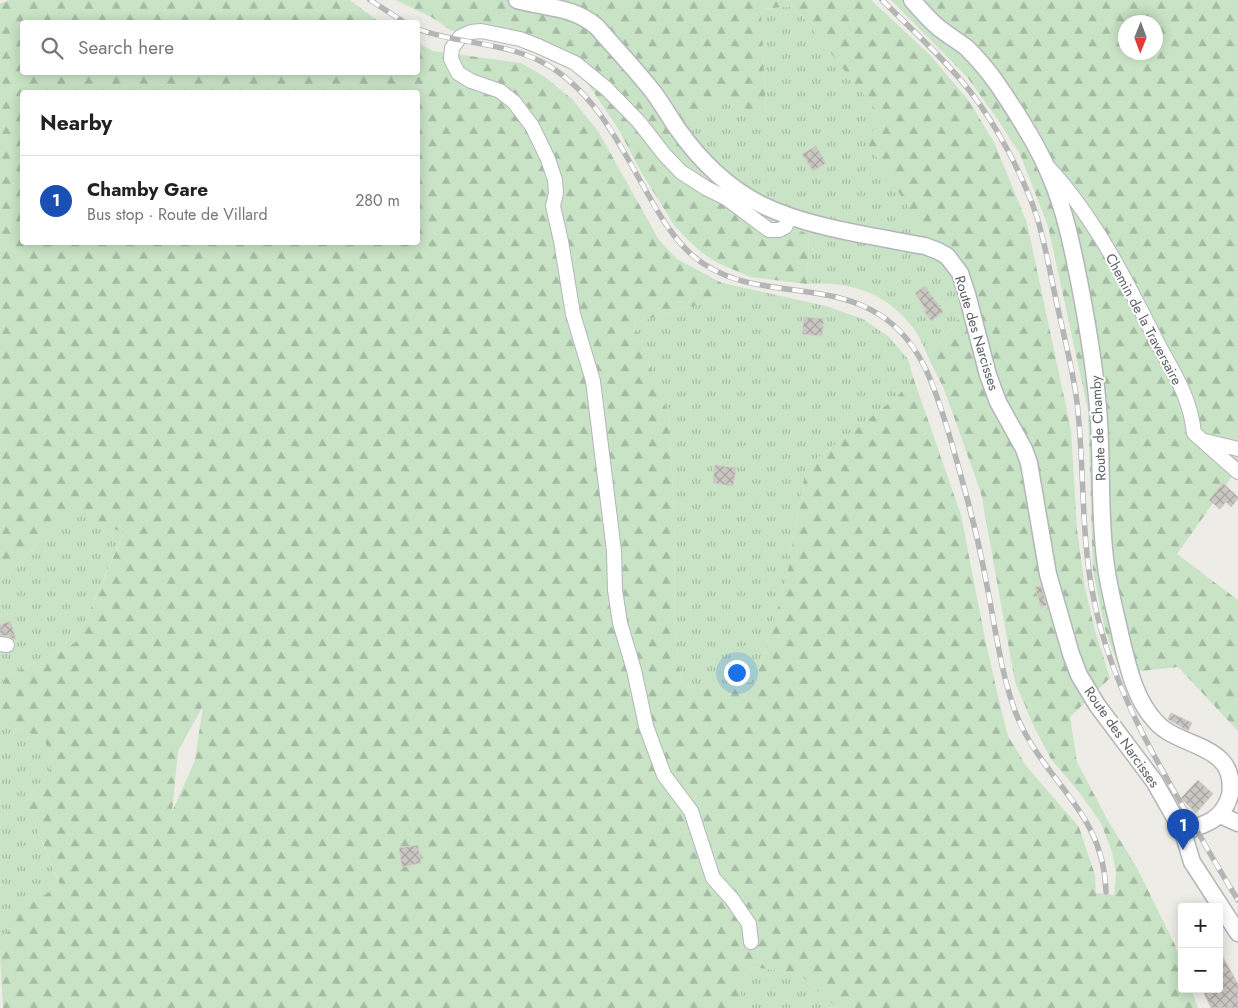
<!DOCTYPE html>
<meta charset="utf-8">
<style>
:root{--surface:#fff;--page:#f6f6f6;--text:#222;--muted:#767676;--line:#e0e0e0;--accent:#0b8043}
body{margin:0;font-family:Jost,sans-serif;background:var(--page);color:var(--text)}
.controls{position:absolute;right:15px;bottom:15px;display:grid;overflow:hidden;border-radius:5px;box-shadow:0 2px 12px #0003}
.controls button{width:45px;height:45px;display:grid;place-items:center;padding:0;border:0;border-bottom:1px solid var(--line);background:var(--surface);color:var(--text);font:25px sans-serif}
.compass{position:absolute;left:1118px;top:15px;width:45px;height:45px;border-radius:50%;background:var(--surface);box-shadow:0 2px 12px #0003;rotate:181deg}
.you{position:absolute;left:736px;top:672px;width:18px;height:18px;margin:-12px;border:4px solid #fff;border-radius:50%;background:#1a73e8;box-shadow:0 0 0 8px #1a73e833}
.badge{display:grid;place-items:center;width:32px;height:32px;border-radius:50%;background:var(--accent);color:#fff;font-size:16px;font-weight:700}
.pin{position:absolute;translate:-50% -41px;filter:drop-shadow(0 1px 2px #0008)}
.pin::after{content:'';position:absolute;top:26px;width:18px;height:15px;background:inherit;clip-path:polygon(0 0,100% 0,50% 100%)}
.list{margin:0;padding:0;list-style:none}
h2{display:flex;justify-content:space-between;align-items:center;height:65px;margin:0;padding:0 20px;font-size:21px}
h2 small{font-size:16px;font-weight:400;color:var(--muted)}
.list li{display:grid;grid-template-columns:32px 1fr auto;gap:15px;align-items:center;box-sizing:border-box;height:90px;padding:0 20px;border-top:1px solid var(--line)}
.list b{display:block;font-size:19px;white-space:nowrap}
.list p{margin:0;font-size:16px;white-space:nowrap;color:var(--muted)}
.list em{font-size:16px;font-style:normal;color:var(--muted)}
.icon{flex:none;width:28px;height:28px;fill:none;stroke:currentColor;stroke-width:2;stroke-linecap:round;stroke-linejoin:round}
.map{position:relative;flex:none;width:1238px;height:1008px;overflow:hidden}
.search{position:absolute;background:var(--surface);box-shadow:0 2px 12px #0003;left:20px;top:20px;width:400px;height:55px;display:flex;align-items:center;gap:12px;box-sizing:border-box;padding:0 18px;border-radius:5px;color:var(--muted);font-size:19px}
.panel{position:absolute;background:var(--surface);box-shadow:0 2px 12px #0003;left:20px;top:90px;width:400px;height:155px;border-radius:5px}
.map>svg:first-child{display:block}
</style>
<div class="map">
<svg width="1238" height="1008" viewBox="0 0 1238 1008">
<defs>
<pattern id="grass-tufts" width="24" height="20" patternUnits="userSpaceOnUse" patternTransform="scale(1.25)"><rect width="24" height="20" fill="#c9e3c6"/><path d="M3 7l-1-3M5 7V3M7 7l1-3M15 17l-1-3M17 17v-4M19 17l1-3" fill="none" stroke="#a6bba4"/></pattern>
<pattern id="forest-firs" width="22" height="20" patternUnits="userSpaceOnUse" patternTransform="scale(1.25)"><rect width="22" height="20" fill="#c9e3c6"/><path d="M5 1l3.5 6h-7zM16 11l3.5 6h-7z" fill="#a6bba4"/></pattern>
<pattern id="building-cross-hatch" width="8" height="8" patternUnits="userSpaceOnUse" patternTransform="scale(1.25)"><rect width="8" height="8" fill="#cac7c3"/><path d="M0 0l8 8M0 8l8-8" fill="none" stroke="#a7a5a2"/></pattern>
</defs>
<rect width="100%" height="100%" fill="#eeece6"/>
<!-- grass -->
<g fill="url(#grass-tufts)">
<path d="M794,6L887,123L864,136L970,304L928,357C924,348 920,337 914,329C887,293 851,281 807,284L809,235L715,187L674,137L718,101L766,114L761,9Z"/>
<path d="M722,283L826,306L863,319L889,337L908,359L913,377L897,397L806,467L786,581L755,682L682,687L675,634L674,513L669,416L634,323L711,301Z"/>
<path d="M76,512L124,532L76,642L4,678L0,692V581L47,534Z"/>
<path d="M0,724L44,738L53,765L26,802L60,886L15,915L0,953Z"/>
<path d="M753,967L799,974L837,1008H741V983Z"/>
</g>
<!-- forest -->
<g fill="url(#forest-firs)" fill-rule="evenodd">
<path d="M9,0H350L379,22H22V72H418V43L433,51L521,63L545,77L572,99L598,131L659,240L677,259L722,283L711,301L634,323L669,416L674,513L675,634L682,687L755,682L786,581L806,467L897,397L913,377L961,515L985,639L1001,709L1008,736L1027,767L1079,827L1095,875L1096,893L1114,895L1116,873L1112,852L1101,823L1079,792L1051,759L1034,727L1015,682L981,493L944,389L928,357L970,304L863,136L886,123L794,6L761,9L766,115L718,101L675,137L715,187L809,235L807,284L750,277L716,262L701,252L686,238L674,225L640,170L619,130L582,75L564,61L518,43L450,30L433,18L396,0H871L930,55L969,101L995,144L1027,223L1071,430L1077,530L1085,588L1095,631L1110,678L1070,717L1077,762L1107,819L1137,868L1175,945L1182,964V989H1191L1198,1008H837L799,974L753,967L741,983V1008H3L0,953L14,915L60,885L26,802L53,765L44,738L0,724V692L4,678L76,642L124,533L76,513L47,534L0,581V4ZM22,92H418V242H22ZM203,706L195,760L172,812L178,751Z"/>
<path d="M891,0H1238V468L1177,554L1238,600V731L1178,667L1121,673L1105,630L1093,571L1088,410L1048,226L1020,154L998,120L967,77ZM1126,22H1156V52H1126Z"/>
</g>
<!-- building -->
<g fill="url(#building-cross-hatch)" stroke="#d2cdc5">
<path d="M816,146L826,163L813,171L802,154Z"/>
<path d="M925,286L943,312L931,321L924,311L926,310L915,293Z"/>
<path d="M804,317L824,319L822,336L802,334Z"/>
<path d="M715,465L736,468L733,486L713,483Z"/>
<path d="M1223,483L1238,497V499L1231,507L1226,502L1220,509L1209,500Z"/>
<path d="M1041,586L1047,605L1041,607L1035,587Z"/>
<path d="M10,621L16,639H13L9,636L0,635V625Z"/>
<path d="M1171,713L1192,723L1188,731L1168,719Z"/>
<path d="M1198,780L1213,794L1196,813L1181,798Z"/>
<path d="M418,845L421,863L402,867L399,848Z"/>
<path d="M1219,950L1238,984V1008H1211L1202,989H1219Z"/>
</g>
<g fill="none" stroke-linecap="round" stroke-linejoin="round">
<!-- minor casing -->
<g stroke="#b3b6b9" stroke-width="16">
<g id="minor">
<path d="M1049,168C1095,218 1127,282 1157,342C1174,374 1190,396 1194,433L1238,472"/>
<path d="M1205,441L1238,449"/>
<path d="M0,644L7,645"/>
<path d="M751,942L749,924L732,899L713,878L691,811L664,775L646,726L634,670L620,623L615,590L614,551L593,381L573,314L561,241L553,206L556,193L555,180L548,159L532,126L514,102L500,91L471,81L458,73L451,59L452,48L460,37L471,32L481,31L520,39L538,46L575,63L607,89L639,122L664,154L681,172L706,188L726,198L769,230H779L785,227L790,217"/>
</g>
</g>
<!-- tertiary casing -->
<g stroke="#b3b6b9" stroke-width="19">
<g id="tertiary">
<path d="M517,0C545,8 573,6 597,27C616,49 636,70 654,93C662,104 669,116 677,128C698,158 727,187 760,204C808,228 873,236 925,246L938,251L947,256L960,273L967,294L988,375L998,402L1024,449L1029,463L1048,574L1071,654L1079,675L1097,705L1154,781L1183,832L1192,862L1238,933"/>
<path d="M912,0C921,10 929,20 939,28C948,35 958,41 967,48C978,59 989,72 998,85C1017,113 1039,147 1051,178C1065,211 1072,246 1079,281C1088,327 1096,373 1099,421C1102,469 1099,518 1106,566C1109,590 1116,614 1121,638C1128,667 1135,700 1156,722C1180,749 1238,743 1230,795C1223,820 1206,824 1183,832"/>
<path d="M1220,815L1238,823"/>
</g>
</g>
<!-- minor -->
<use href="#minor" stroke="#fff" stroke-width="14"/>
<!-- tertiary -->
<use href="#tertiary" stroke="#fff" stroke-width="16"/>
<!-- rail casing -->
<g stroke="#b4b5b5" stroke-width="5.5">
<g id="rail">
<path d="M370,0L404,22"/>
<path d="M882,0C911,29 943,57 969,90C996,124 1023,175 1037,217C1046,247 1051,278 1058,309C1065,340 1073,371 1077,402C1085,470 1080,538 1095,605C1112,685 1154,758 1195,827C1209,852 1223,876 1238,900"/>
<path d="M418,29C457,44 502,42 540,61C592,87 619,143 646,191C659,214 672,237 692,255C745,302 823,278 880,315C922,342 935,389 949,434C963,482 977,531 986,581C995,624 1000,670 1015,711C1041,781 1104,809 1106,892"/>
</g>
</g>
<!-- rail -->
<use href="#rail" stroke="#fff" stroke-width="4" stroke-dasharray="11" stroke-linecap="butt"/>
</g>
<g text-anchor="middle" stroke-width="4" stroke-linejoin="round" paint-order="stroke">
<!-- street labels -->
<g font-size="14" fill="#5e6265" stroke="#fff">
<text transform="translate(1144 319) rotate(62)" y="5">Chemin de la Traversaire</text>
<text transform="translate(977 333) rotate(73)" y="5">Route des Narcisses</text>
<text transform="translate(1098 428) rotate(-93)" y="5">Route de Chamby</text>
<text transform="translate(1122 737) rotate(55)" y="5">Route des Narcisses</text>
</g>
</g>
</svg>
<div class="controls">
<button>+</button>
<button>−</button>
</div>
<svg class="compass" viewBox="-18 -18 36 36"><path d="M0-13l5 13h-10z" fill="#e53935"/><path d="M0 13l5-13h-10z" fill="#767676"/></svg>
<div class="you"></div>
<div class="pin badge" style="left:1183px;top:850px;background:#1a4fb4">1</div>
<div class="search"><svg class="icon" aria-label="search" viewBox="0 0 24 24"><circle cx="10" cy="10" r="6"/><path d="M15 15l6 6"/></svg>Search here</div>
<section class="panel">
<h2>Nearby<small></small></h2>
<ul class="list">
<li><span class="badge" style="background:#1a4fb4">1</span><div><b>Chamby Gare</b><p>Bus stop · Route de Villard</p></div><em>280 m</em></li>
</ul>
</section>
</div>
